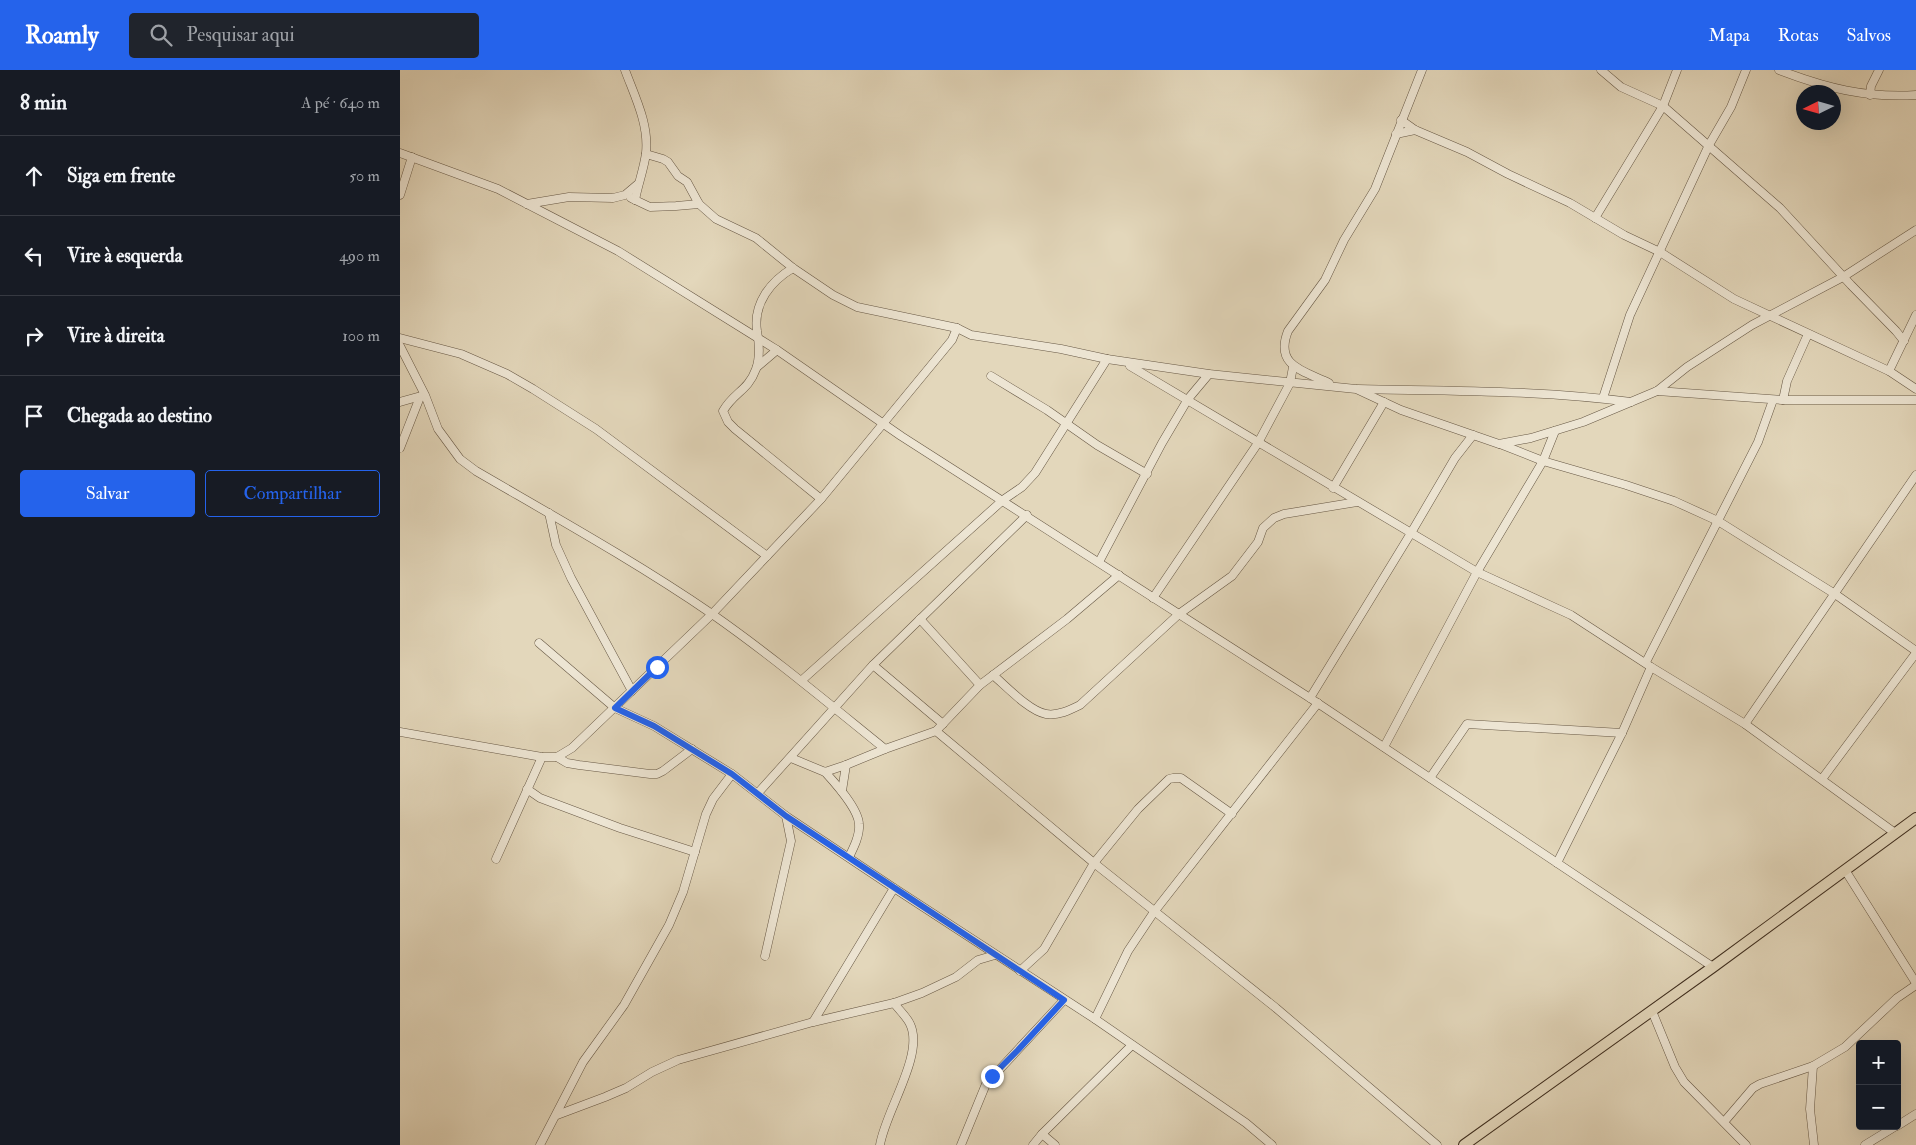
<!DOCTYPE html>
<html lang="pt">
<meta charset="utf-8">
<style>
:root{--surface:#171b24;--page:#20242c;--text:#f1f3f6;--muted:#9ea1a6;--line:#363941;--accent:#2563eb}
body{margin:0;font-family:"IM FELL Double Pica",serif;background:var(--page);color:var(--text)}
.controls{position:absolute;right:15px;bottom:15px;display:grid;overflow:hidden;border-radius:5px;box-shadow:0 5px 20px #0002}
.controls button{width:45px;height:45px;display:grid;place-items:center;padding:0;border:0;border-bottom:1px solid var(--line);background:var(--surface);color:var(--text);font:25px sans-serif}
.compass{position:absolute;left:1396px;top:15px;width:45px;height:45px;border-radius:50%;background:var(--surface);box-shadow:0 5px 20px #0002;rotate:265deg}
.stop{position:absolute;width:15px;height:15px;margin:-11px;border:4px solid #2563eb;border-radius:50%;background:#fff}
.stop.end{background:#2563eb;border-color:#fff;box-shadow:0 1px 5px #0008}
.list{margin:0;padding:0;list-style:none}
h2{display:flex;justify-content:space-between;align-items:center;height:65px;margin:0;padding:0 20px;font-size:21px}
h2 small{font-size:16px;font-weight:400;color:var(--muted)}
.list li{display:grid;grid-template-columns:32px 1fr auto;gap:15px;align-items:center;box-sizing:border-box;height:80px;padding:0 20px;border-top:1px solid var(--line)}
.list b{display:block;font-size:19px;white-space:nowrap}
.list em{font-size:16px;font-style:normal;color:var(--muted)}
.actions{display:flex;gap:10px;padding:15px 20px}
.actions a{flex:1;padding:11px 0;border:1px solid var(--accent);border-radius:5px;text-align:center;font-size:18px;color:var(--accent)}
.actions .main{background:var(--accent);color:#fff}
.icon{flex:none;width:28px;height:28px;fill:none;stroke:currentColor;stroke-width:2;stroke-linecap:round;stroke-linejoin:round}
.map{position:relative;flex:none;width:1516px;height:1075px;overflow:hidden}
header{display:flex;align-items:center;gap:30px;box-sizing:border-box;height:70px;padding:0 25px;background:var(--accent);color:#fff}
header strong{font-size:24px}
nav{display:flex;gap:28px;margin-inline-start:auto;font-size:18px}
.search{width:350px;height:45px;background:var(--page);display:flex;align-items:center;gap:12px;box-sizing:border-box;padding:0 18px;border-radius:5px;color:var(--muted);font-size:19px}
main{display:flex}
aside{flex:1;background:var(--surface)}
.map>svg:first-child{display:block}
</style>
<header>
<strong>Roamly</strong>
<div class="search"><svg class="icon" aria-label="search" viewBox="0 0 24 24"><circle cx="10" cy="10" r="6"/><path d="M15 15l6 6"/></svg>Pesquisar aqui</div>
<nav><a>Mapa</a><a>Rotas</a><a>Salvos</a></nav>
</header>
<main>
<aside>
<h2>8 min<small>A pé · 640 m</small></h2>
<ul class="list">
<li><svg class="icon" aria-label="ahead" viewBox="0 0 24 24"><path d="M12 20V5M6 11l6-6 6 6"/></svg><div><b>Siga em frente</b></div><em>50 m</em></li>
<li><svg class="icon" aria-label="left" viewBox="0 0 24 24"><path d="M17 20v-9H6M10 6l-5 5 5 5"/></svg><div><b>Vire à esquerda</b></div><em>490 m</em></li>
<li><svg class="icon" aria-label="right" viewBox="0 0 24 24"><path d="M7 20v-9h11M14 6l5 5-5 5"/></svg><div><b>Vire à direita</b></div><em>100 m</em></li>
<li><svg class="icon" aria-label="arrive" viewBox="0 0 24 24"><path d="M6 21V4h12l-3 4 3 4H6"/></svg><div><b>Chegada ao destino</b></div></li>
</ul>
<div class="actions"><a class="main">Salvar</a><a>Compartilhar</a></div>
</aside>
<div class="map">
<svg width="1516" height="1075" viewBox="0 0 1516 1075">
<rect width="100%" height="100%" fill="#e3d7bb"/>
<filter id="stains"><feTurbulence type="fractalNoise" baseFrequency=".004" numOctaves="4"/><feColorMatrix values="0 0 0 0 .2 0 0 0 0 .09 0 0 0 0 .02 0 0 0 .5 -.17"/></filter>
<radialGradient id="worn" r=".72"><stop offset=".6" stop-color="#630" stop-opacity="0"/><stop offset="1" stop-color="#630" stop-opacity=".3"/></radialGradient>
<g fill="none" stroke-linecap="round" stroke-linejoin="round">
<!-- minor casing -->
<g stroke="#675845" stroke-width="9">
<g id="minor">
<path d="M225,0C235,27 249,54 246,83C244,99 238,114 235,130"/>
<path d="M1201,0L1221,17L1263,36L1380,138L1451,215L1496,261L1504,271"/>
<path d="M1379,0C1426,18 1465,28 1516,25"/>
<path d="M1470,25L1471,16L1479,0"/>
<path d="M1001,50L1015,60L1067,82L1108,104L1170,133L1224,165L1260,182L1334,229L1489,301L1516,319"/>
<path d="M996,64L1015,60"/>
<path d="M0,83L98,119L218,181L377,280L501,366L910,628L1313,897"/>
<path d="M246,84L263,89L268,92L278,106L287,112L299,134L316,149L356,168L393,198L433,225L457,237L557,258L571,265L661,279L707,289"/>
<path d="M0,125L12,87"/>
<path d="M231,128L250,137L276,136L299,134"/>
<path d="M127,134L169,127L213,128L225,125L238,114"/>
<path d="M1195,148L1263,36L1277,0"/>
<path d="M393,198C371,211 353,233 357,261C359,272 360,288 356,299C348,321 334,322 323,341L328,352L335,359L421,429"/>
<path d="M0,268L61,284L107,304L133,319L196,359L367,486"/>
<path d="M0,276L25,325L38,359L60,389L76,401C155,447 236,492 312,544C372,586 428,633 485,679"/>
<path d="M730,296L1077,502L1171,545L1251,597L1345,654L1495,763"/>
<path d="M357,297L377,280"/>
<path d="M1489,301L1516,245"/>
<path d="M591,306L647,340L697,375L747,404"/>
<path d="M929,313C904,301 874,296 888,261L925,210L944,170L975,119L1022,0"/>
<path d="M958,319C1048,321 1142,320 1231,332"/>
<path d="M1257,321L1383,330H1516"/>
<path d="M1203,328L1230,245L1309,75L1331,37L1346,0"/>
<path d="M1383,330L1387,311L1408,264"/>
<path d="M0,332L21,326"/>
<path d="M1100,374L1143,391L1226,415L1274,431L1318,451L1435,524L1516,581"/>
<path d="M0,378L20,327"/>
<path d="M933,418L984,332"/>
<path d="M149,443L156,475L171,508L232,621"/>
<path d="M699,492L762,373L788,329L809,304"/>
<path d="M753,528L858,373L890,313L893,297"/>
<path d="M520,549L580,615"/>
<path d="M139,573L215,638L254,656L332,704L386,746L494,818L695,949L846,1053L872,1075"/>
<path d="M1246,592L1358,372L1373,330"/>
<path d="M473,595L543,654"/>
<path d="M593,605C606,616 629,641 646,644C658,646 670,640 680,635L779,544L832,506L858,472L863,458L874,448L884,444L957,432"/>
<path d="M401,611L603,430L622,417L635,403L707,289L809,304L956,319L1001,340L1099,374L1131,368L1183,352L1257,321L1287,297L1352,255L1443,207L1516,160"/>
<path d="M910,628L1011,463L1055,388L1073,365"/>
<path d="M1345,654L1516,405"/>
<path d="M536,661L694,793L876,938L1037,1075"/>
<path d="M0,662L142,687H157L172,678L312,544L421,429L552,270L557,258"/>
<path d="M984,677L1077,502L1143,391L1155,361"/>
<path d="M157,687L167,693L179,695L250,704H257L263,701L292,679"/>
<path d="M391,688L425,702L446,695L485,679L536,661L580,615L667,549L719,505"/>
<path d="M425,702C435,713 458,738 459,754C460,765 454,777 449,787"/>
<path d="M1030,708L1067,654L1222,663"/>
<path d="M1422,709L1516,583"/>
<path d="M127,719L140,728L220,758L295,782"/>
<path d="M442,721L446,695"/>
<path d="M358,723L473,595L627,445"/>
<path d="M96,789L142,687"/>
<path d="M1157,793L1222,663L1251,597"/>
<path d="M1445,800L1516,913"/>
<path d="M365,886L391,771L386,746"/>
<path d="M620,901L644,879L694,793L738,739L769,709L773,708H781L832,744"/>
<path d="M1252,941L1275,997L1284,1012L1346,1075"/>
<path d="M695,949L728,881L754,842L918,633"/>
<path d="M413,952L494,818"/>
<path d="M1413,996L1410,1039L1414,1075"/>
<path d="M157,1045L205,1027L226,1018L252,1002L278,990L413,952L494,933L522,923L556,907L578,890L595,885"/>
<path d="M1324,1052L1353,1018L1360,1014L1413,996L1445,977L1497,928L1516,915"/>
<path d="M1497,1056L1516,1044"/>
<path d="M642,1064L655,1075"/>
<path d="M140,1075L183,992L224,935L269,855L283,822L306,744L313,729L332,704"/>
<path d="M480,1075C485,1042 525,984 510,954C507,947 499,940 494,933"/>
<path d="M561,1075L586,1014L664,930"/>
<path d="M633,1075L642,1064L732,975"/>
<path d="M1465,1075L1496,1056"/>
</g>
</g>
<!-- major casing -->
<g stroke="#3e2d1e" stroke-width="12">
<path id="major" d="M1064,1075L1313,897L1516,748"/>
</g>
<!-- minor -->
<use href="#minor" stroke="#ede5d3" stroke-width="8"/>
<!-- major -->
<use href="#major" stroke="#e3d7bb" stroke-width="10"/>
</g>
<g fill="none" stroke-linecap="round" stroke-linejoin="round">
<!-- route -->
<path stroke="#2563eb" stroke-width="6" d="M257,597L215,638L254,656L332,704L386,746L664,930L618,980L592,1006"/>
</g>
<rect width="100%" height="100%" filter="url(#stains)"/>
<rect width="100%" height="100%" fill="url(#worn)"/>
</svg>
<div class="controls">
<button>+</button>
<button>−</button>
</div>
<svg class="compass" viewBox="-18 -18 36 36"><path d="M0-13l5 13h-10z" fill="#e53935"/><path d="M0 13l5-13h-10z" fill="#9ea1a6"/></svg>
<div class="stop" style="left:257px;top:597px"></div>
<div class="stop end" style="left:592px;top:1006px"></div>
</div>
</main>
